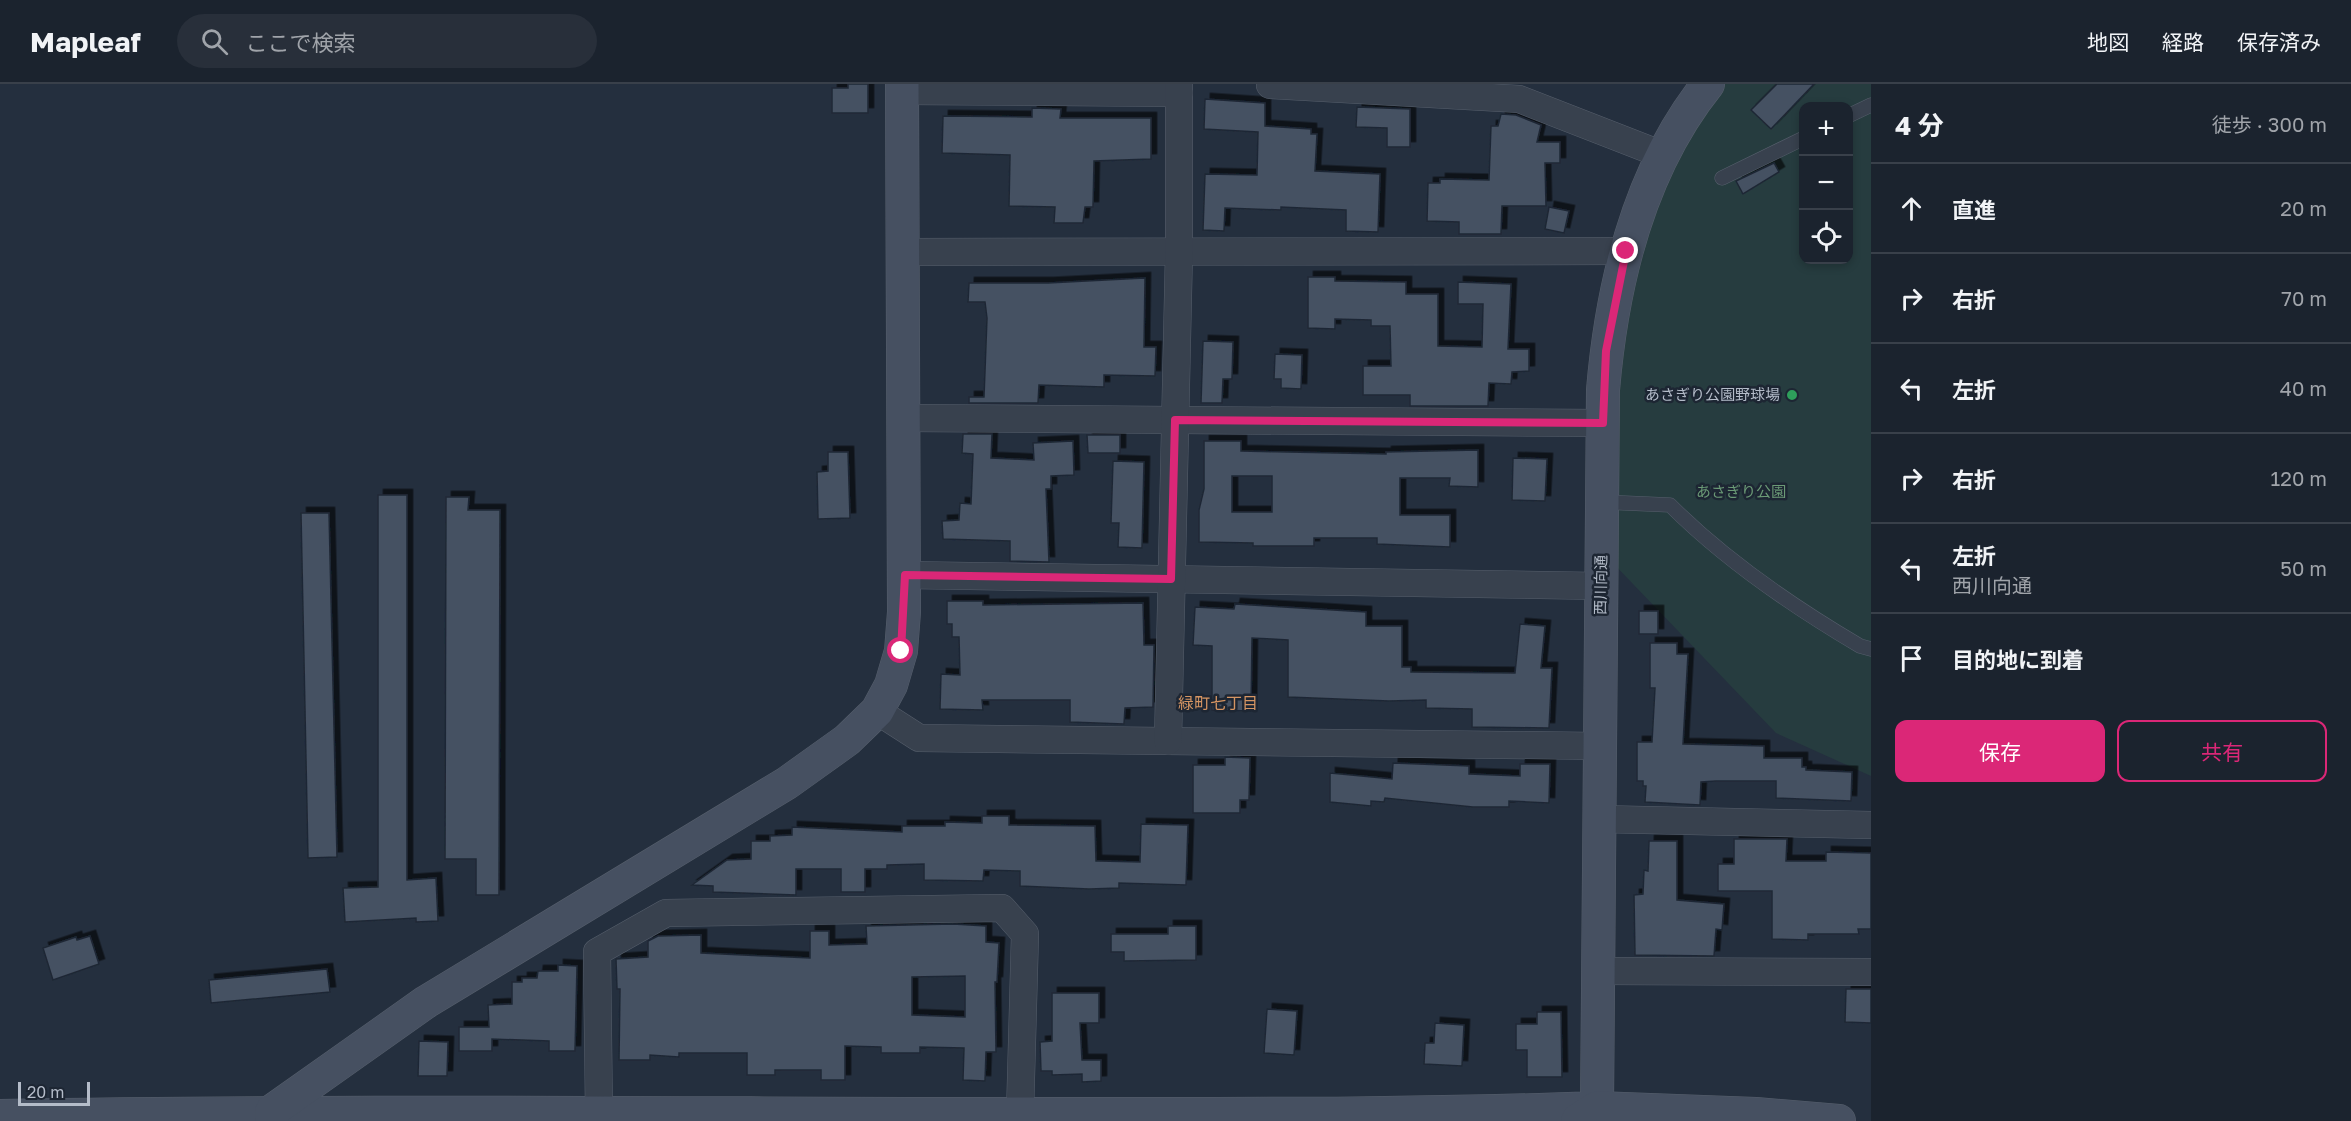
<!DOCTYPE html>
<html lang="ja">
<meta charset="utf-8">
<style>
:root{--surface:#1b232e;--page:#282f3a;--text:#f1f3f6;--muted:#a0a4aa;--line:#39404a;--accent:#db2777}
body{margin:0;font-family:"Golos Text","Noto Sans JP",sans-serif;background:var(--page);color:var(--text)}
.controls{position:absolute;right:18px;top:18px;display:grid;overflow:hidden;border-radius:12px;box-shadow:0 3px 9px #0003}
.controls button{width:54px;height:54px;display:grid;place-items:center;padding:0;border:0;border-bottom:2px solid var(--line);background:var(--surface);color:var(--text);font:30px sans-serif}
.scale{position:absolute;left:18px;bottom:15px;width:72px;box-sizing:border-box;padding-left:6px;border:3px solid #b4bcc9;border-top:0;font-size:16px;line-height:21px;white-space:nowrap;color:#b4bcc9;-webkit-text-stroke:4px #1d2633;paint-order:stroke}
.stop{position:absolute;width:18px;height:18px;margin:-14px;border:4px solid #db2777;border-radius:50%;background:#fff}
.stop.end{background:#db2777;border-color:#fff;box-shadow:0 2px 6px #0008}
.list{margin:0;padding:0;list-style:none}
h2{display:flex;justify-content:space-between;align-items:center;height:78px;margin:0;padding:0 24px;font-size:26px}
h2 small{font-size:20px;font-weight:400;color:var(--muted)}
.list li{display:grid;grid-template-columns:39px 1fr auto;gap:18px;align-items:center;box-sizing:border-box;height:90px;padding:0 24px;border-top:2px solid var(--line)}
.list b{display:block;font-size:22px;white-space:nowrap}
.list p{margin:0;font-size:20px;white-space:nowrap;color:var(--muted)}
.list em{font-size:20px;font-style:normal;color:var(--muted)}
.actions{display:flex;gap:12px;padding:18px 24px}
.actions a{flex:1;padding:14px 0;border:2px solid var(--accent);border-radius:12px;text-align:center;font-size:21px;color:var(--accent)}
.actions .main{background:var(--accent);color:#fff}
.icon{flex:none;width:33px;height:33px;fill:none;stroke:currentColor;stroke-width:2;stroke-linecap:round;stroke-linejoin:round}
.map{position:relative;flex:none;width:1871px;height:1037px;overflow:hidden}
header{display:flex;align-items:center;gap:36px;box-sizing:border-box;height:84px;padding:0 30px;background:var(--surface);border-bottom:2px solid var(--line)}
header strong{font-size:28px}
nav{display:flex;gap:33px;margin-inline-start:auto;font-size:21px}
.search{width:420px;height:54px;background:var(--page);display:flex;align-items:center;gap:15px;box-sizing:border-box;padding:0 21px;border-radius:33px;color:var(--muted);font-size:22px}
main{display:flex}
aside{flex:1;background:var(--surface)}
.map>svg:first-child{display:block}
</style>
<header>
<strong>Mapleaf</strong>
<div class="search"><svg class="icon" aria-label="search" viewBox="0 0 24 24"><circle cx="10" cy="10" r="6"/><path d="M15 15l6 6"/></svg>ここで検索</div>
<nav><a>地図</a><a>経路</a><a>保存済み</a></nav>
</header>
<main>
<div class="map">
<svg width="1871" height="1037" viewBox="0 0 1871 1037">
<defs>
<filter id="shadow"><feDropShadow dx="5.5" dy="-5.5" stdDeviation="0" flood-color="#0009"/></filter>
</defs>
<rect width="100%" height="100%" fill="#242f3e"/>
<!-- green -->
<path fill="#263c3f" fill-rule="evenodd" d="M1720,0H1871V692L1776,649L1609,475L1618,247L1656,108ZM1804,22H1848V176H1804Z"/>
<!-- building -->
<g fill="#455162" stroke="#1f2835" stroke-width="1.5" fill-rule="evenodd" filter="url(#shadow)">
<path d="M848,0H868V29H832V4H848Z"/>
<path d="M1777,0H1814L1771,45L1751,26Z"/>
<path d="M1205,15L1265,19V42L1311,45V50H1317L1315,87L1380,90L1378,148L1346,147V126L1281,123V126L1225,124L1224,147L1203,146L1205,90L1257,91L1258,48L1204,45Z"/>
<path d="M1357,23L1410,25V63H1387V44L1356,43Z"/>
<path d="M1032,24L1061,25L1060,34H1151V75L1094,77L1093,123H1085L1083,139H1054L1055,123L1009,122L1010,71L942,69L943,32L1032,33Z"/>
<path d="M1501,30L1516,31L1541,41L1537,58H1560V79H1545L1546,122H1502L1501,150H1459V138L1427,137L1428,99H1440V95L1489,96L1491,42H1498Z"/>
<path d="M1774,79L1779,88L1743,110L1736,97Z"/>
<path d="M1549,123L1569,127L1564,149L1545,145Z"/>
<path d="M1308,193H1335V197L1406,198V210H1438V262L1482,263L1483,220H1458V198L1511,200L1508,265H1529V287L1512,288L1511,300L1489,299L1488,322H1410V311H1363V282H1391L1390,242H1371V236L1335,235V245L1308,244Z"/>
<path d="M1145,194L1144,263H1156L1155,292L1104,291V303L1039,301L1038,319H969V313H984L987,234L985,218H968L969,199H1048Z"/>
<path d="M1203,257L1233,258L1232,295H1223L1222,319H1201Z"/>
<path d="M1275,270L1302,271L1301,305L1281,304V295H1274Z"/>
<path d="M963,350H992L991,374L1034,376L1033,359L1073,357L1074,391L1051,392V405H1046L1049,478L1010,477V457L943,455L942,437L959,436L960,419L971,420L973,370L962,369Z"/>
<path d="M1087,351H1120V369H1088Z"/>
<path d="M1204,357H1241V367L1386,370V368L1478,366V403L1449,402L1450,394H1400V431H1450V463L1377,460V454H1314V462H1253V459L1199,458V426L1204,405ZM1232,392H1272V428H1232Z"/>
<path d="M828,368H848L850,434L818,435L817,388L828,387Z"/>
<path d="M1513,374L1547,375L1545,417L1512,416Z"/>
<path d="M1113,377L1144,378L1142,464L1118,463L1119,439H1111Z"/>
<path d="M378,411H407V796L436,794L438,837L416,838V834L345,838L343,804L378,803Z"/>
<path d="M446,413H469L468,426H500L499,811H476V775H445Z"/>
<path d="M301,429H329L337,773L308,774Z"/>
<path d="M947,517H983V521L1143,519L1144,561H1154L1153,623L1125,624L1124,640L1070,638V616H982L983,626L940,625L941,590L960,591L959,553H952V540H947Z"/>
<path d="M1235,520L1366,528V542H1402V583H1411V588L1515,589L1520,540L1545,542L1541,584H1552L1549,644L1472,643V625L1426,624V616L1389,617L1288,613V556L1252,554L1251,627L1212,626V562L1193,561L1195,523L1234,525Z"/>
<rect x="1639" y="527" width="19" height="23"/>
<path d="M1650,559H1677V570H1688L1683,660L1764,662V674H1802V683H1806V686L1852,688L1851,717L1776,714V697H1716L1701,698L1700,721L1645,718L1646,702H1643V697H1637V658H1652L1655,604H1650Z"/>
<path d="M1225,673L1250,674L1249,716H1240V729H1193V681H1225Z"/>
<path d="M1393,679L1469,682V690L1520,692V680H1550L1549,719L1509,717V723H1473L1385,714L1384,718L1371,717V722L1330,718V689L1392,695Z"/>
<path d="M982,732H1009V741L1095,742L1096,777H1099L1140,778L1141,740L1188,741L1186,801L1119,799V804L1089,805L1020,802V787L984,786L983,797L924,796V780L887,781V785H865V808H841V785H796V811L713,808V802L692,801L727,776L751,775V757H770V752L792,751V743L902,748V742H945V738L982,739Z"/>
<path d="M1734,755H1787L1786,777H1826V768L1871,769V845H1858L1859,850H1808V856L1772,855V807H1718V780H1734Z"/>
<path d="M1649,757H1677V816L1724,820L1722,846L1716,845L1714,872L1635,871L1634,811L1643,810L1644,786L1648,787Z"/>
<path d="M953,840L986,842V858L999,859L997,898H995L996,968H986L985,997L963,996L964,964L920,963V969H881V963L845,962V996H821V986H775V991H747V969H679V973L650,971V976H619L620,905H617L616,875L648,873V857L658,852L701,851V869L810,874V847H829V861L867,860L866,842ZM965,892V933L912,931V893Z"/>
<path d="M1168,842H1196V876L1124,877V868H1111V850H1168Z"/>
<path d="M90,852L99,880L53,896L43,864L76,853L77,856Z"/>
<path d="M558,881L577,882L575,967H549V957L492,955V967H459V943H489L488,921L512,920V898H522V894H537L538,887H558Z"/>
<path d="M327,885L330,908L211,919L209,896Z"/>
<path d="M1846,905H1871V939L1845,938Z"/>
<path d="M1052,909H1099V939H1080L1082,976H1101V997L1082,998V990L1052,991V987H1041L1040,958L1052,957Z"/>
<path d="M1267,925L1297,927L1294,971L1264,969Z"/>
<path d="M1537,928H1561L1562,993H1527V966H1516V940H1537Z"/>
<path d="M1435,939L1464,941L1462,982L1424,980L1425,959H1434Z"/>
<path d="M419,957L448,958L447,992H418Z"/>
</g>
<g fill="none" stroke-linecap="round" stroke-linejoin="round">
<!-- lane casing -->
<g stroke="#565f6c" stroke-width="15">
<g id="lane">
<path d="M1848,32L1871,21"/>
<path d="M1722,94L1804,54"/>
<path d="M1602,418L1670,421C1726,477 1792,522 1860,562L1871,565"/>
</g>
</g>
<!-- street casing -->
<g stroke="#565f6c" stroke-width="28">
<g id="street">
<path d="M1270,1L1519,15L1663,71"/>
<path d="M902,7L1179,9"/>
<path d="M903,168L1625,167"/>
<path d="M904,334L1603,339"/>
<path d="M905,491L1601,502"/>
<path d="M877,627L919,654L1599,662"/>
<path d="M1168,657L1179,167V0"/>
<path d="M1599,735L1871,741"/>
<path d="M1597,887L1871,888"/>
<path d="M599,1031L597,868L666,829L1002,824L1025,850L1020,1030"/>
</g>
</g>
<!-- secondary casing -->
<g stroke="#565f6c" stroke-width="34">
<g id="secondary">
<path d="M0,1032C350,1026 701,1030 1052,1030C1234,1030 1415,1031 1597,1024L1603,306C1612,199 1639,86 1708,0"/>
<path d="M272,1034V1027L426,918L787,699L847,656L877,627L891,601L901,567L904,528L902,0"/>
<path d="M1578,1036L1597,1024L1756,1030L1839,1037"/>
</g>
</g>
<!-- lane -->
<use href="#lane" stroke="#38414e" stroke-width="14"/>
<!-- street -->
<use href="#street" stroke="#38414e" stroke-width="27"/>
<!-- secondary -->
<use href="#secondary" stroke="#465061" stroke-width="33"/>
</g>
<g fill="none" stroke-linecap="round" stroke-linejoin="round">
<!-- route -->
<path stroke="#db2777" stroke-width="8" d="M901,567L905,491L1171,495L1175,336L1603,339L1606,267L1626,167"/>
</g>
<!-- markers -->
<circle fill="#2e9e5b" stroke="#1d2633" stroke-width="2" cx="1792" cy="311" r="6"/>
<g text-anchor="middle" stroke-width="5" stroke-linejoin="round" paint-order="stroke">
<!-- poi labels -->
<g font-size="15" fill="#b4bcc9" stroke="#1d2633" text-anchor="end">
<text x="1780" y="316">あさぎり公園野球場</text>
</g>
<!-- park labels -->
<g font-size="15" fill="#6b9a76" stroke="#1d2633">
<text x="1741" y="413">あさぎり公園</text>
</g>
<!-- street labels -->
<g font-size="15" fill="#b4bcc9" stroke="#1d2633">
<text transform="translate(1601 501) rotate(-89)" y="5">西川向通</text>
</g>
<!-- neighbourhood labels -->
<g font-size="16" fill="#d59563" stroke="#1d2633">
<text x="1218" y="625">緑町七丁目</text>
</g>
</g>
</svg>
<div class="controls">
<button>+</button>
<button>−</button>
<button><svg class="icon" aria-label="locate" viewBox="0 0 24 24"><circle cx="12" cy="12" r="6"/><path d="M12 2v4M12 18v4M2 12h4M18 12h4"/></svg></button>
</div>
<div class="scale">20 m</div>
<div class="stop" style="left:901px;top:567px"></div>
<div class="stop end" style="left:1626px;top:167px"></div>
</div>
<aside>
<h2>4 分<small>徒歩 · 300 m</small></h2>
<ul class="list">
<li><svg class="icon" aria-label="ahead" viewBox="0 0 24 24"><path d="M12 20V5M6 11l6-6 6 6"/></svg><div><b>直進</b></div><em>20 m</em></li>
<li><svg class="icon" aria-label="right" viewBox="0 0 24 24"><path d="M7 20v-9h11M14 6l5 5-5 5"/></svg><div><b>右折</b></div><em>70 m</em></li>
<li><svg class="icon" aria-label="left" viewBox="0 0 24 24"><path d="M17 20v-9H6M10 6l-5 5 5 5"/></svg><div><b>左折</b></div><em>40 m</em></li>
<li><svg class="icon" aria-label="right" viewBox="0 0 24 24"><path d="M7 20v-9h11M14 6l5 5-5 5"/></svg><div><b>右折</b></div><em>120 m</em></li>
<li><svg class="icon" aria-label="left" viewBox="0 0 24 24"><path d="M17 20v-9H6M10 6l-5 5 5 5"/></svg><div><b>左折</b><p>西川向通</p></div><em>50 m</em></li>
<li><svg class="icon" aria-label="arrive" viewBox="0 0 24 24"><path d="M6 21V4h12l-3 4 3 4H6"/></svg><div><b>目的地に到着</b></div></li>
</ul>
<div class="actions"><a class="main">保存</a><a>共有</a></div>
</aside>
</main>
